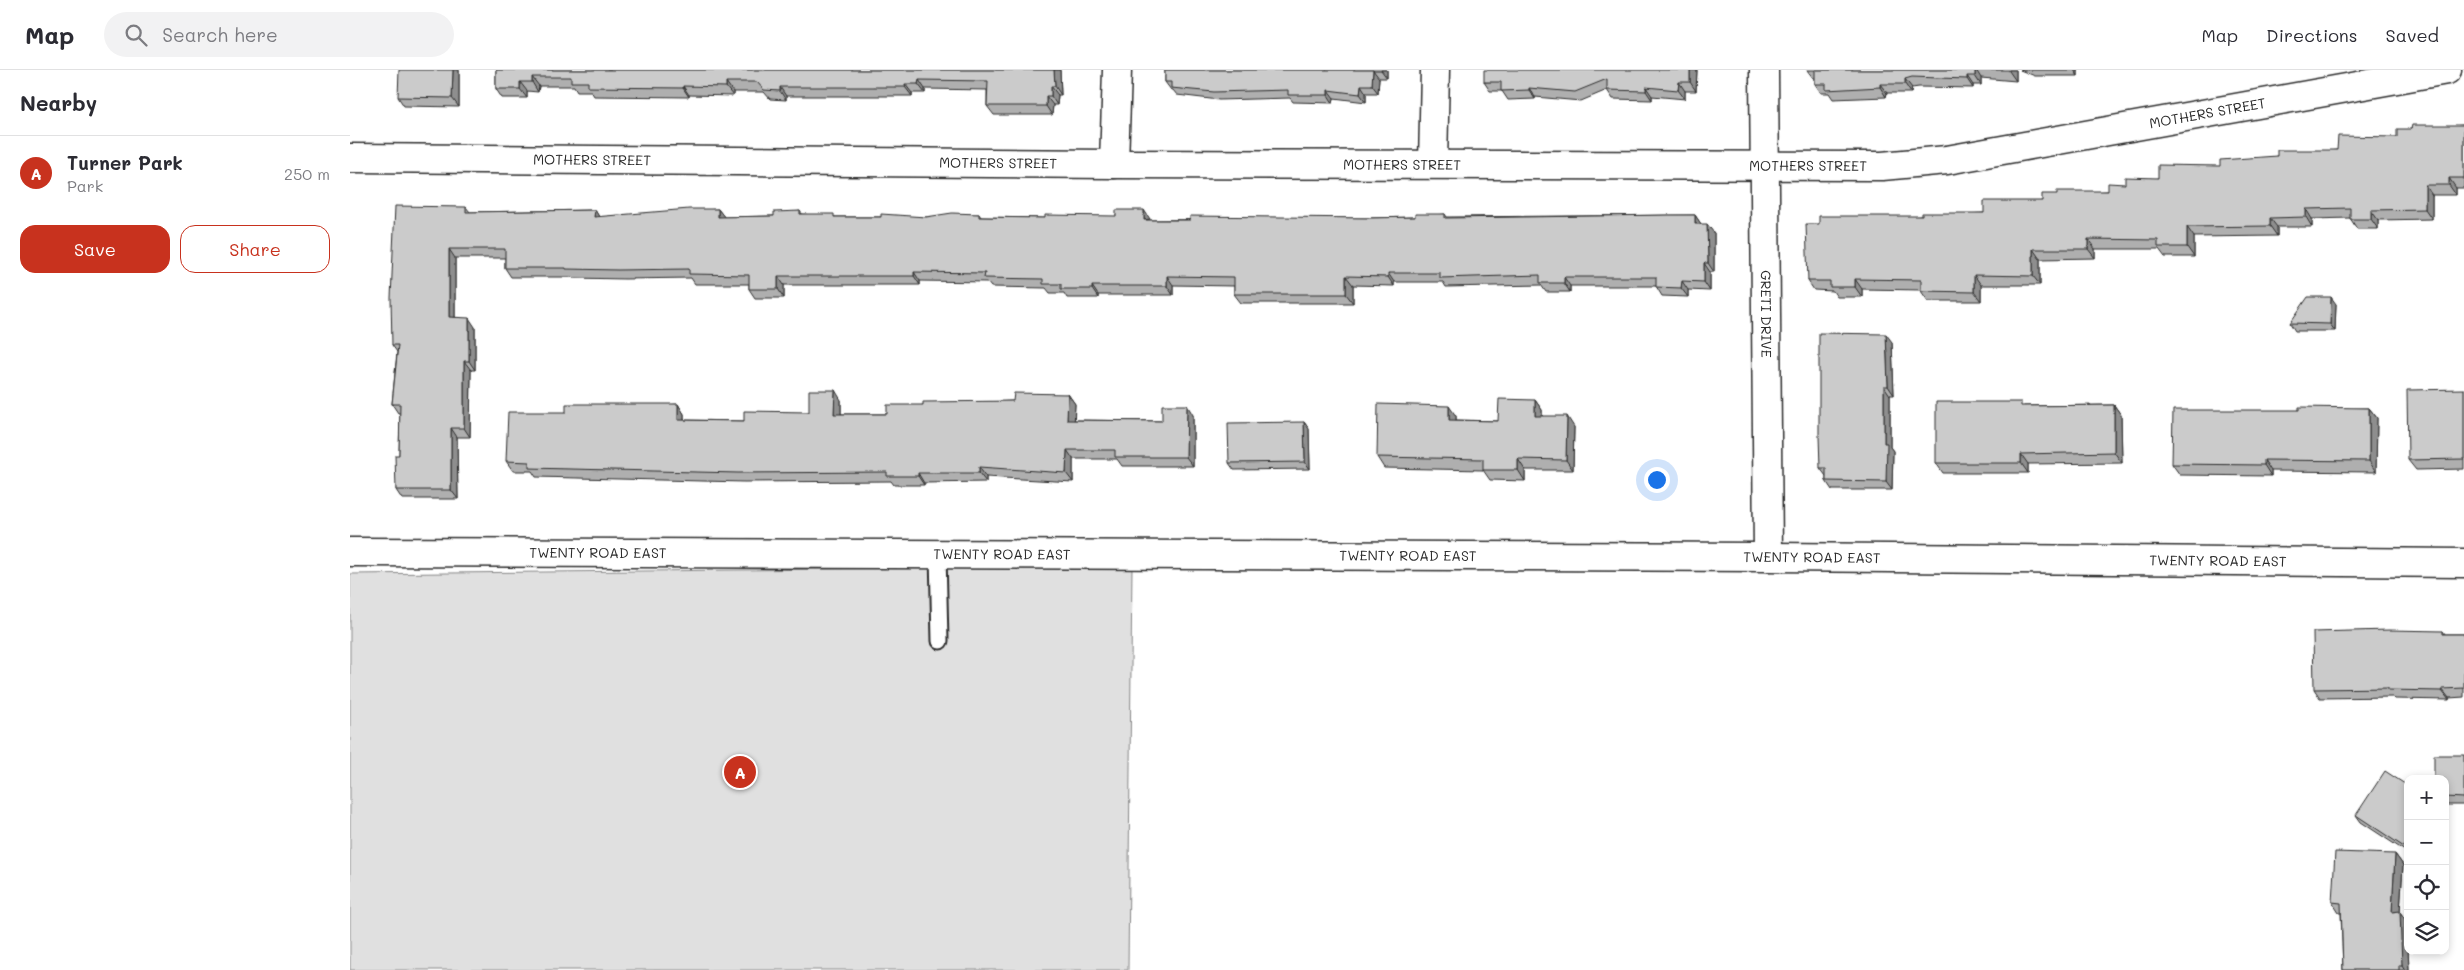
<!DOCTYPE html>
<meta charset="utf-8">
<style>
:root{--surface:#fff;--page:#f2f2f3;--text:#2b2b33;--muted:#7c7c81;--line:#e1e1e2;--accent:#c8321e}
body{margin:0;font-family:Mali,sans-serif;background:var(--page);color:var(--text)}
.controls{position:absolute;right:15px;bottom:15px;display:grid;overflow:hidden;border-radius:10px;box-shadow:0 2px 8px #0003}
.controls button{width:45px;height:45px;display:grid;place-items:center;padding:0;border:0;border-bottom:1px solid var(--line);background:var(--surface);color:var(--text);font:25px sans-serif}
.you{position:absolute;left:1306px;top:409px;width:18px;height:18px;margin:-12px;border:4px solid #fff;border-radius:50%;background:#1a73e8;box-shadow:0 0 0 8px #1a73e833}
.badge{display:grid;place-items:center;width:32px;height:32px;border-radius:50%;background:var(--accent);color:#fff;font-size:16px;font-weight:700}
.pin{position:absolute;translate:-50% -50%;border:2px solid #fff;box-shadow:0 1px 5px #0006}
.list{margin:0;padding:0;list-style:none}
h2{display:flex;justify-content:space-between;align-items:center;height:65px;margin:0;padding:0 20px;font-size:21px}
h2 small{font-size:16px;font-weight:400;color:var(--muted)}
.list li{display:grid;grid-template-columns:32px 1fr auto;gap:15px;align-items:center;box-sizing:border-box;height:75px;padding:0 20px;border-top:1px solid var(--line)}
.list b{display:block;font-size:19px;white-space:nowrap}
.list p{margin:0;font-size:16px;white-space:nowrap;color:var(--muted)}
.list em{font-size:16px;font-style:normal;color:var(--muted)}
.actions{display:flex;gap:10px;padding:15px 20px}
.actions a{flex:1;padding:11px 0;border:1px solid var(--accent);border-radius:15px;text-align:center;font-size:18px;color:var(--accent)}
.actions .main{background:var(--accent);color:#fff}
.icon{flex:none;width:28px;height:28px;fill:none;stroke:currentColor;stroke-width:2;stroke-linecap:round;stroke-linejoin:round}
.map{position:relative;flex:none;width:2114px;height:900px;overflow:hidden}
header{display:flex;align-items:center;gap:30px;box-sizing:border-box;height:70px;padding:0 25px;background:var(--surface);border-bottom:1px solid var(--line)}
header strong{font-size:24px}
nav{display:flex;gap:28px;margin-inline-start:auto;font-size:18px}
.search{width:350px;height:45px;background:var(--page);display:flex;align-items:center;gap:12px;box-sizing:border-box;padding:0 18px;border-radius:28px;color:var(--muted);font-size:19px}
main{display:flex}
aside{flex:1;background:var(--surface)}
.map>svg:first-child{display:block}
</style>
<header>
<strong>Map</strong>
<div class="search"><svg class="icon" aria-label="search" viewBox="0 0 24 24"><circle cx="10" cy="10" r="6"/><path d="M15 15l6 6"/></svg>Search here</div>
<nav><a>Map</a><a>Directions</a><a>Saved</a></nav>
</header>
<main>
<aside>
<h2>Nearby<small></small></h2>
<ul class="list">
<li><span class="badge">A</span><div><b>Turner Park</b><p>Park</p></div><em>250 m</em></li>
</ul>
<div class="actions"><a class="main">Save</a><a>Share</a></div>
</aside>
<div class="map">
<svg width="2114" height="900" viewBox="0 0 2114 900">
<rect width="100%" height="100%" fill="#fff"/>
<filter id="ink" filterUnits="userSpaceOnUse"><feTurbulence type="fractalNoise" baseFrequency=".02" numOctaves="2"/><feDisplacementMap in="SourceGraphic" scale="10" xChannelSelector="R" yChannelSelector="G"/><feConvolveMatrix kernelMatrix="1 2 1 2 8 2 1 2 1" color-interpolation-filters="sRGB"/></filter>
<g filter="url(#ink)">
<!-- green -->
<path fill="#e0e0e0" stroke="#868686" d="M782,496L778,900H0V504Z"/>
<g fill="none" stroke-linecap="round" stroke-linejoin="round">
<!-- service casing -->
<g stroke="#2b2b2b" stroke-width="19">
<path id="service" d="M588,484L590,571"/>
</g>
<!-- minor casing -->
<g stroke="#2b2b2b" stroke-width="31">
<g id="minor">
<path id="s1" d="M1414,0L1418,487"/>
<path id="s2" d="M0,88L764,94L1532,96L1597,90L2097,0"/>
<path d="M764,94L767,0"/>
<path d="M1083,94L1085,0"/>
</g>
</g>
<!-- tertiary casing -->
<g stroke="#2b2b2b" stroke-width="31">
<g id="tertiary">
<path id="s3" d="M0,482L1418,487L2114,493"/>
</g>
</g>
<!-- service -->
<use href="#service" stroke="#fff" stroke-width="15"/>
<!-- minor -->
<use href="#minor" stroke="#fff" stroke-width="28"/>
<!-- tertiary -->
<use href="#tertiary" stroke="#fff" stroke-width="28"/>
</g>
<!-- wall -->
<g fill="#afafaf" stroke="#2b2b2b">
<path d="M109,0V37L54,36L48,27Z"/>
<path d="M146,0H710L711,25H708L707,35H703L702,45H644L637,36V20L575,19V23H562V26H436V30L420,29L414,22H383V26L339,25V27L244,26L241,21H227L224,16H189L188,22L177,21V28H152L146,19Z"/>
<path d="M815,0H1037V8H1029L1028,23H1016V32L984,28L983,33L943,32L940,28L869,30L827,25L823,20H821L815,12Z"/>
<path d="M1347,0L1346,21H1335V29L1302,26V30L1263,29L1257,20L1231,31L1185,27V29L1158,30L1152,21H1140L1134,12Z"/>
<path d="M1457,0H1666V11L1631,8V15H1623V18L1569,17L1562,18L1561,23H1537L1536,27L1483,29L1479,23H1471L1465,14V8H1463Z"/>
<path d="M1670,0H1728V6H1685Z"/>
<path d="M2114,55V118H2106V125H2082V149L2028,150V159H2007L2000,148L1962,149V157H1927V166L1844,167V187H1815L1809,179H1745V188L1690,189V215H1631V231H1578L1571,221V220L1512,219V227H1487L1483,221L1464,220L1458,211L1469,154L1572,146L1634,143L1692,131L1707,124L1758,121L1775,114L1808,108L1927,86L1987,80L2047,67L2061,59Z"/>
<path d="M116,137L120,142L245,140L249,147L368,139L374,147L424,146L450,141L452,144L486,147H576L629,144L631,147L800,150L1020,148L1065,147L1095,144L1097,147L1345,145L1351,154L1364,163V202H1360V221L1338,220V227L1312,226L1306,216H1220V222H1196L1191,215L1096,217L1093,212H1044V216L1003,215V233H891L884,224V216L823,215V225H748V228H717L714,223H700L696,218L641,217L637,212L570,211V215H434V228H405L399,219V214H345L341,208L275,209L223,208L222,207H161L155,198V188H105V247L125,257V300H121L120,367H107L108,429H52L46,420L49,385L50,343H48L42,334L47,282L42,275Z"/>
<path d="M1986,234L1985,261H1945L1940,253Z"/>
<path d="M1542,272L1544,325H1540V377L1543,381L1542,420H1482L1476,411V406L1470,398Z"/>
<path d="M2114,319V399L2066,400L2058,390Z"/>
<path d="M718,324L725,334L724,350L812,351L843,345V396H772L767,389H723V412L636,407V412L574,413V415H544L541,411L394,412L186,407L182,401H163L156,391L216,342L328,334L334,344V350L394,351L459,342L491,330V344H537L573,335L663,331Z"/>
<path d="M1185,330L1192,340V346L1224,357L1223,400H1175V411L1140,410L1133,400L1034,398L1027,387L1106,346V350L1148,351Z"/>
<path d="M1764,335L1771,345L1772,393L1678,394V403H1593L1586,393L1674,336Z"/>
<path d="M2019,338L2027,348L2026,402L1921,401V406L1830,405L1822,394L1949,340Z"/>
<path d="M954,352L959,359L960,399L884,400L879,393Z"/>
<path d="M2093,561L2095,564H2114V627L2099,628V630L2045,629L2043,627L1970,628L1964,619Z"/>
<path d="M2114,685V735H2095V709Z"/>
<path d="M2058,716V783L2011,752L2006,745Z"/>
<path d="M2045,784L2053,795L2050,842L2057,852L2059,900H1993L1991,843H1989L1982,832Z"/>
</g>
<!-- shaded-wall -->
<g fill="#8e8e8e" stroke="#2b2b2b">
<path d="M103,0H109V37L102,28Z"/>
<path d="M704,0H710L711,25L705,16Z"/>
<path d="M1023,0L1029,8L1028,23L1022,15Z"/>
<path d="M1031,0H1037V8Z"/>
<path d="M1340,0H1347L1346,21L1340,12Z"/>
<path d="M1625,0H1626L1631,8V15L1625,6Z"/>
<path d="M1659,0H1666V11L1659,1Z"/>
<path d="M1724,0H1728V6Z"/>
<path d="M1617,6L1623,15V18L1617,9Z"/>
<path d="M182,7L189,16L188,22L182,12Z"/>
<path d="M1555,9L1562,18L1561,23L1555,14Z"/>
<path d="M569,10L575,19V23L568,14Z"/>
<path d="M170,12L177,21V28L170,19Z"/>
<path d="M376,12L383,22V26L376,17Z"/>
<path d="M1329,12L1335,21V29L1328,20Z"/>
<path d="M555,14L562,23V26L555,17Z"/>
<path d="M1530,14L1537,23L1536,27L1530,17Z"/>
<path d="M1011,15L1016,23V32L1010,24Z"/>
<path d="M333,16L339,25V27L333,18Z"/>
<path d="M701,16L708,25L707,35L701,26Z"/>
<path d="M430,17L436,26V30L430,21Z"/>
<path d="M1296,17L1302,26V30L1296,21Z"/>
<path d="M1179,18L1185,27V29L1179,20Z"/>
<path d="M978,20L984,28L983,33L978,25Z"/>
<path d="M696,26L703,35L702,45L696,36Z"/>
<path d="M2099,108L2106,118V125L2099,115Z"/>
<path d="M2075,115L2082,125V149L2075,139Z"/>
<path d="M368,139L375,148L368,147Z"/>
<path d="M1956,139L1962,149V157L1956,147Z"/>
<path d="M245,140L251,150L244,147Z"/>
<path d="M794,140L800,149L794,150Z"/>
<path d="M2021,140L2028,150V159L2021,149Z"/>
<path d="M1345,145L1351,154H1345Z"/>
<path d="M1920,148L1927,157V166L1920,156Z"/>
<path d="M1357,154L1364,163V202L1358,193Z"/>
<path d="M1837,157L1844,167V187L1837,177Z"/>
<path d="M1738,169L1745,179V188L1738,179Z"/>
<path d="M99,179L105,188V256L99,247Z"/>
<path d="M1683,179L1690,189V215L1683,206Z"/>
<path d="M1354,193L1360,202V221L1354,212Z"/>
<path d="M564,202L570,211V215L564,206Z"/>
<path d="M1038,203L1044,212V216L1038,207Z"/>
<path d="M1624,205L1631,215V231L1624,222Z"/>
<path d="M428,206L434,215V228L428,219Z"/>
<path d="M817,206L823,215V225L817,216Z"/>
<path d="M996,206L1003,215V233L996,224Z"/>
<path d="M1214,207L1220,216V222L1214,213Z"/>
<path d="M1505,209L1512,219V227L1505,217Z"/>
<path d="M1332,211L1338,220V227L1331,218Z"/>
<path d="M742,216L748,225V228L742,219Z"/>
<path d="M1981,227L1986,234L1985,261L1980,254Z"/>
<path d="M119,248L125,257V300L119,291Z"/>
<path d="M1536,264L1542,272L1544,325L1538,316Z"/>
<path d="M114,291L121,300L120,367L114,358Z"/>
<path d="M1534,316L1540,325V377L1543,381L1542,420L1536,412L1534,373Z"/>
<path d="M485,320L491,330V353L484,344Z"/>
<path d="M718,324L725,334L724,360L717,350Z"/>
<path d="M1185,330L1192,340V357L1185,346Z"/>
<path d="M328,334L334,344V360L328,350Z"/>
<path d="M837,335L843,345V396L836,387Z"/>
<path d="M1764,335L1771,345L1772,393L1764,382Z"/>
<path d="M1099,336L1106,346V361L1099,350Z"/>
<path d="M2019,338L2027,348L2026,402L2019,391Z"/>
<path d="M1217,346L1224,357L1223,400L1216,390Z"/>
<path d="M954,352L959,359L960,399L955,392Z"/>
<path d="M101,358L107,367L108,429L101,420Z"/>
<path d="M717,380L723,389V412L716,403Z"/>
<path d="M1671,384L1678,394V403L1671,393Z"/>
<path d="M1168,389L1175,400V411L1168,400Z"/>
<path d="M1914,390L1921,401V406L1914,395Z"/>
<path d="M629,397L636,407V412L629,403Z"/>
<path d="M568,403L574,413V415L568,406Z"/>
<path d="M2092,619L2099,628V630L2092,621Z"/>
<path d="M2058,770V782L2054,777Z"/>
<path d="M2045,784L2053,795L2050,842L2057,852L2059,900H2055L2052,895L2042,842Z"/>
</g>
<!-- building -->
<g fill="#cbcbcb" stroke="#2b2b2b">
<path d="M49,0H103L102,28L48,27Z"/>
<path d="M146,0H704L705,16H701V26H696V36H637L638,11L569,10L568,14H555V17H430V21L414,20L407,12H376V17L333,16V18L238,17V12H221V7H182V12H170V19H146Z"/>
<path d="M815,0H1023L1022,15H1011L1010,24L978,20V25H938V20L864,22L821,18V12H815Z"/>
<path d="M1134,0H1340V12H1329L1328,20L1296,17V21L1257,20V9L1225,22L1179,18V20L1151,21V12H1134Z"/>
<path d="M1465,0H1625V6H1617V9L1562,7L1555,9V14H1530V17L1476,20V14H1465Z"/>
<path d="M2062,55H2114V108H2099V115H2075V139L2021,140V149H2000V138L1956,139V147L1920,148V156L1837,157V177H1808V170L1738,169V179H1683V206L1624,205V222L1571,221V210L1505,209V217H1480V211H1458L1456,154H1469V146H1572V143H1634V131H1692V124H1707V121H1758V113L1775,114V107L1808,108V95L1870,96V90L1927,86V80H1987L1988,66L2047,67V59H2061Z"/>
<path d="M45,136L116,137V142L245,140L244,147L339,139H368V147L424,146V142L450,141V144H484V147H531V144L576,147L602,143L629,144V147L695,148V145L766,146V140H794V150H840V146L1020,148L1065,147V144H1095V148L1319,145H1345V154H1357L1358,193H1354V212L1332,211L1331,218L1306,217V207H1214V213H1190V205L1090,208V203H1038V207L996,206V224H884V207L817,206V216H742V219H711V214H693V209L634,208L635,203L564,202V206H428V219H399V205L339,204V199L268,200L216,199V198H155V179H99V247L119,248V291H114V358H101V420H46L45,385H49L50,334H42L48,275H42L41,228Z"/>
<path d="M1958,227H1981L1980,254L1940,253Z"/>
<path d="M1469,263L1536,264L1538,316H1534V373H1537L1536,412L1476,411V398H1470L1469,366Z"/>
<path d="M2114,319V389L2058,390L2057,320Z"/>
<path d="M459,320H485L484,344H537V335H573V332L663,331L664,323L718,324L717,350L812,351V335H837L836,387H765V380H717L716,403L629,397V403H568V406H537V402L388,403L179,398V392L156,391L158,342H216V334H328V350L394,351V341L459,342Z"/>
<path d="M1149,329L1185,330V346H1217L1216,390L1168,389V400H1133V389L1027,387L1028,334L1099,336V350L1148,351Z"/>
<path d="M1586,332H1671V336L1764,335V382L1671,384V393H1586Z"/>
<path d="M1949,337L2019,338V391L1914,390V395L1822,394L1823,340H1949Z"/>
<path d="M954,352L955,392L879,393L878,353Z"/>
<path d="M2039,560L2093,561V564H2114V618L2092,619V621L2038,620V618L1964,619L1963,562Z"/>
<path d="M2084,685H2114V728L2095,727V709H2084Z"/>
<path d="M2035,701L2058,716V770L2054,777L2006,745Z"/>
<path d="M1985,782L2045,784L2042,842L2050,841L2052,895H2049V900H1993L1991,833L1982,832Z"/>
</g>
</g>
<g text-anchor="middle" stroke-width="4" stroke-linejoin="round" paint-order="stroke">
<!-- street labels -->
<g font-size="14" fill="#2b2b2b" stroke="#fff">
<text dy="5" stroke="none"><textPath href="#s2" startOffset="1862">MOTHERS STREET</textPath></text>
<text dy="5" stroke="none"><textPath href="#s2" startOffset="242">MOTHERS STREET</textPath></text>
<text dy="5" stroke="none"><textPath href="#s2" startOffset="648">MOTHERS STREET</textPath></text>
<text dy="5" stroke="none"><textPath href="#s2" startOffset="1052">MOTHERS STREET</textPath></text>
<text dy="5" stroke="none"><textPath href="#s2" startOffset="1458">MOTHERS STREET</textPath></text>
<text dy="5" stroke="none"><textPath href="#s1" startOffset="244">GRETI DRIVE</textPath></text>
<text dy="5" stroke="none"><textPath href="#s3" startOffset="248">TWENTY ROAD EAST</textPath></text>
<text dy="5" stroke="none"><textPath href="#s3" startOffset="652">TWENTY ROAD EAST</textPath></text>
<text dy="5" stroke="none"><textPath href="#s3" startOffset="1058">TWENTY ROAD EAST</textPath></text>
<text dy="5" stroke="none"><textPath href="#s3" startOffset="1462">TWENTY ROAD EAST</textPath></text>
<text dy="5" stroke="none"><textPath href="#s3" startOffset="1868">TWENTY ROAD EAST</textPath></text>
</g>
</g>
</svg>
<div class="controls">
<button>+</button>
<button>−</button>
<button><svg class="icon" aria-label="locate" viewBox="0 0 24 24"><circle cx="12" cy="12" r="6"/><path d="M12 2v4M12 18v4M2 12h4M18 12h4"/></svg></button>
<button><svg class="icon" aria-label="layers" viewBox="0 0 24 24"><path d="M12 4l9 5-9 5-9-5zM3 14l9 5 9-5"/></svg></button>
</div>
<div class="you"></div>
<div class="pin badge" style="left:390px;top:702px">A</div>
</div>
</main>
